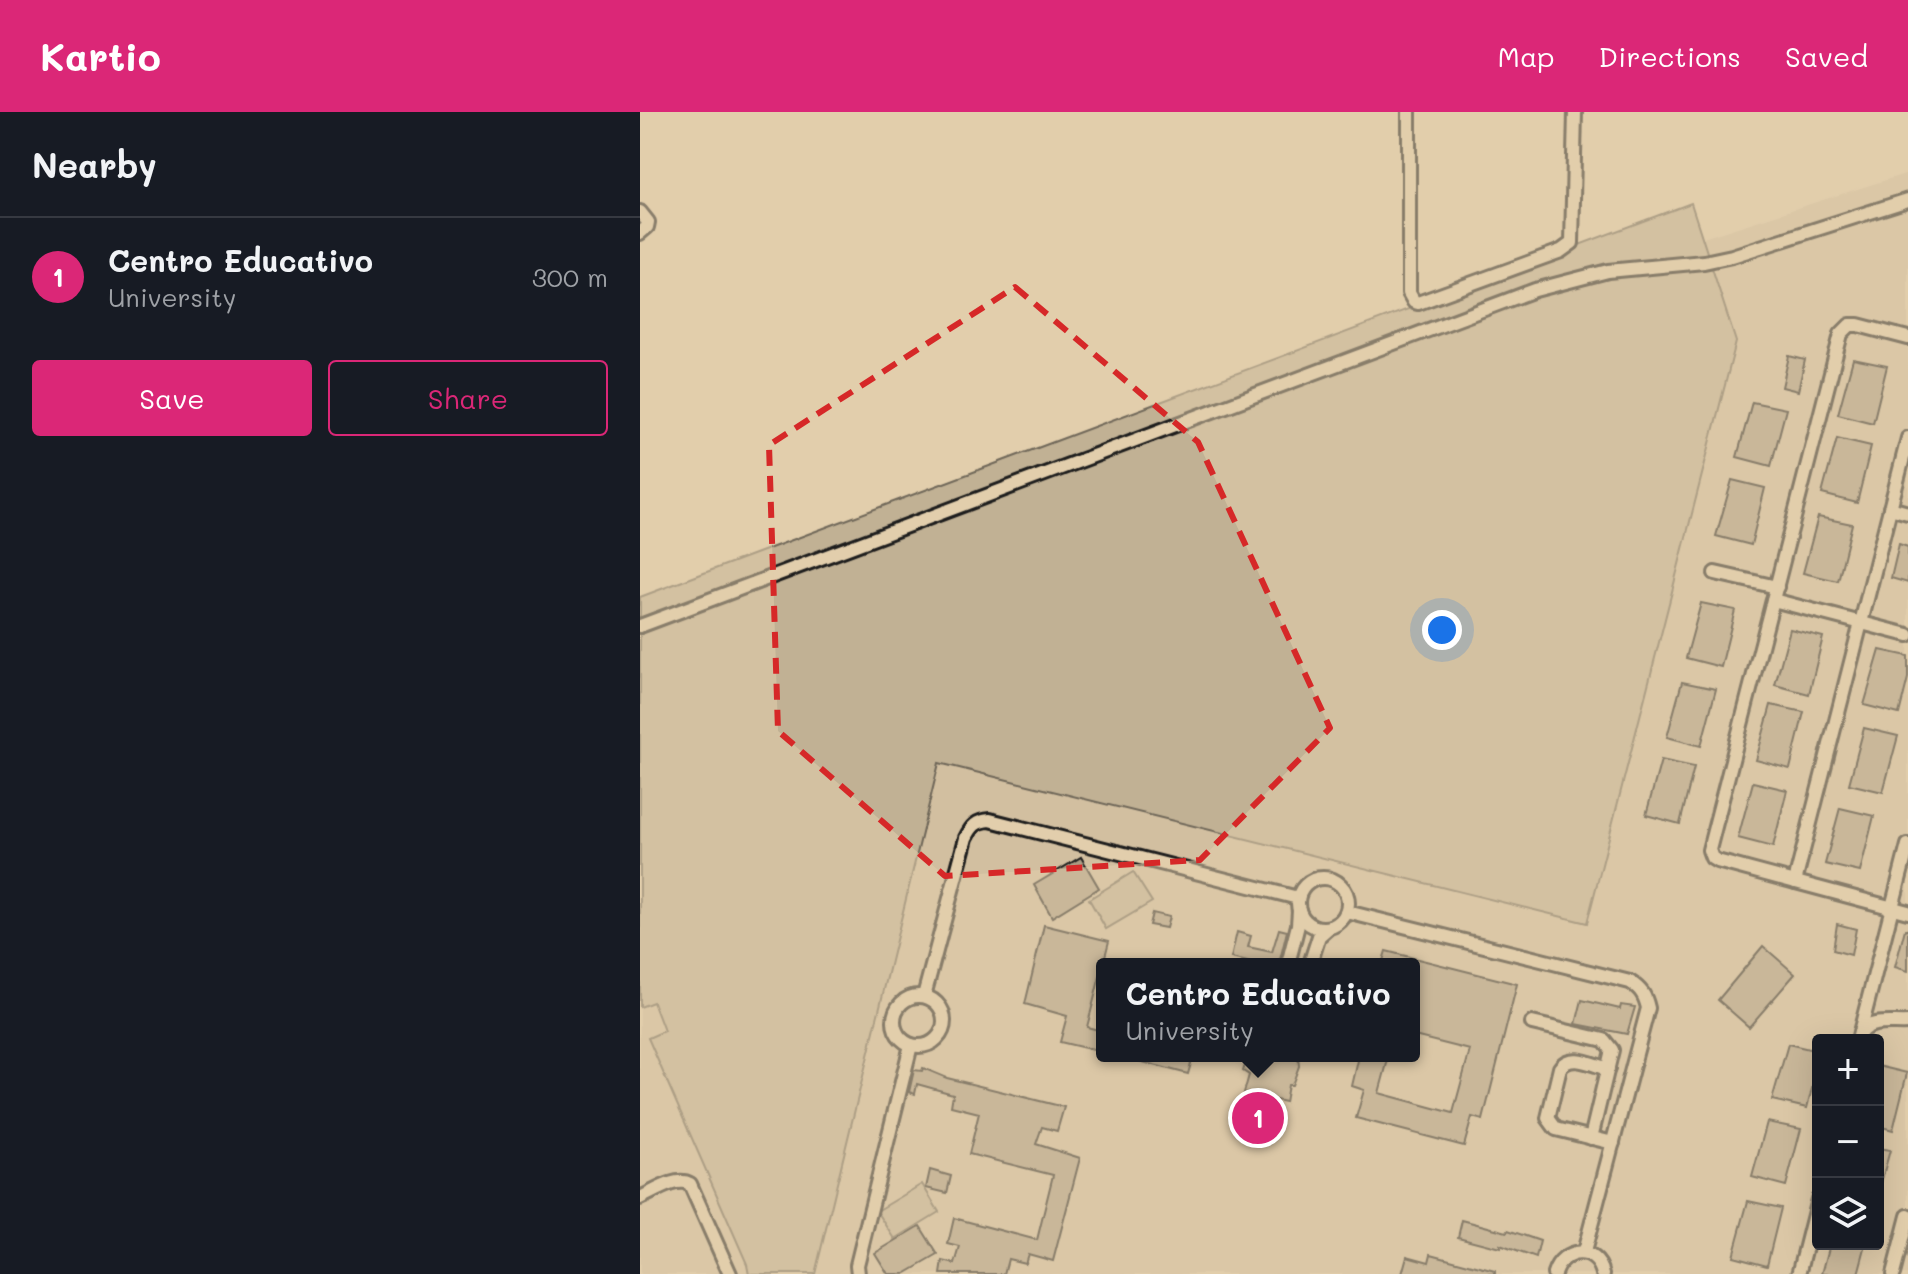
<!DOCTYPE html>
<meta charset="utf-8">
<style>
:root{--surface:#171b24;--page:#20242c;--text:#f1f3f6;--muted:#9ea1a6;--line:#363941;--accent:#db2777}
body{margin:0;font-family:Mali,sans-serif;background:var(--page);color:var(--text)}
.controls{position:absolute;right:24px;bottom:24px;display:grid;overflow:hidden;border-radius:8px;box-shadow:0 8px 32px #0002}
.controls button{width:72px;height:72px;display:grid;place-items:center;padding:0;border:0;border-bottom:2px solid var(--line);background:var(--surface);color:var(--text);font:40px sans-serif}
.you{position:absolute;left:802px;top:518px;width:28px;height:28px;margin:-20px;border:6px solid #fff;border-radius:50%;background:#1a73e8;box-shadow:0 0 0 12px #1a73e833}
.badge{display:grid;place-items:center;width:52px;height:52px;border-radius:50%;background:var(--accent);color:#fff;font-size:26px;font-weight:700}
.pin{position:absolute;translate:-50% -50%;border:4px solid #fff;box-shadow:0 2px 8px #0006}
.popup{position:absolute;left:456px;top:846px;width:324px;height:104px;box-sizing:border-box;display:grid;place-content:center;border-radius:8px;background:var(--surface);filter:drop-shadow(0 2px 6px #0005);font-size:26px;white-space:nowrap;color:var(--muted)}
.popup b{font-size:30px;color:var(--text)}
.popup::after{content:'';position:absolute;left:50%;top:100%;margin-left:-16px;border:16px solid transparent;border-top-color:var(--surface)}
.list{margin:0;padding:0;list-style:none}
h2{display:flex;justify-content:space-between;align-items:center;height:104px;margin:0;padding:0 32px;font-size:34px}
h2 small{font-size:26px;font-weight:400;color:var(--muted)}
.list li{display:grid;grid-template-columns:52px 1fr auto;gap:24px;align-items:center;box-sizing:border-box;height:120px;padding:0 32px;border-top:2px solid var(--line)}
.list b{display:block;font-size:30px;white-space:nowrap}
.list p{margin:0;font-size:26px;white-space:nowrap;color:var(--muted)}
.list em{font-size:26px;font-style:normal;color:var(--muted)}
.actions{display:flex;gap:16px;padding:24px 32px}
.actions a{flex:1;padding:18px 0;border:2px solid var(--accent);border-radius:8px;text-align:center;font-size:28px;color:var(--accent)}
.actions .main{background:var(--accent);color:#fff}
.icon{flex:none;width:44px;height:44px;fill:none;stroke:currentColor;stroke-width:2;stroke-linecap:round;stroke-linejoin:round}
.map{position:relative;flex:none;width:1268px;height:1162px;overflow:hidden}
header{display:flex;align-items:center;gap:48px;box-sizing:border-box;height:112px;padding:0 40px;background:var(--accent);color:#fff}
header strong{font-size:38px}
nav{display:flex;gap:44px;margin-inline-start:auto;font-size:28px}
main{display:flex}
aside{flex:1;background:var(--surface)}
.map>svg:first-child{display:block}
</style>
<header>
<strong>Kartio</strong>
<nav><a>Map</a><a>Directions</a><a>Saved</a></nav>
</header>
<main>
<aside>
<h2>Nearby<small></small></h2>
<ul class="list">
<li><span class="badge">1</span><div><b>Centro Educativo</b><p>University</p></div><em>300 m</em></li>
</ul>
<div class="actions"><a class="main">Save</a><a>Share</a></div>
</aside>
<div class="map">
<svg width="1268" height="1162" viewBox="0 0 1268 1162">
<rect width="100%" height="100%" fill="#e2ceac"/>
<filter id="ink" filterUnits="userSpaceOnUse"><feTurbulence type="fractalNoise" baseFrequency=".0125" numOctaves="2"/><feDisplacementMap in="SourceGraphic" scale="16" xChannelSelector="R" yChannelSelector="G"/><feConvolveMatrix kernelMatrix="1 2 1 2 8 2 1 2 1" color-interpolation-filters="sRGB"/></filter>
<g filter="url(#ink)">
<!-- built -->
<path fill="#d2bfa0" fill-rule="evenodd" d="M1268,61V1162H0V485L1051,91L1063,126ZM462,852H774V944H462ZM1178,928H1238V1132H1178Z"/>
<!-- green -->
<g fill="#c1b194" stroke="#6e6658" stroke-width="2">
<path d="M1051,91L1096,230L947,811L299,651L175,1162H109L107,1152L8,926L24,919L13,890L0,895V485Z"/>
<path d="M493,760L512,790L466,817L449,787Z"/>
<path d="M282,1072L299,1100L255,1127L237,1099Z"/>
</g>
<!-- building -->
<g fill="#ab9c84" stroke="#1c1c1c" stroke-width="2">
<path d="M1149,244L1165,248L1158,279L1142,275Z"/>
<path d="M1213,247L1247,254L1233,311L1198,302Z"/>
<path d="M1112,290L1146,297L1131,354L1097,345Z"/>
<path d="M1197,326L1231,334L1217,391L1182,382Z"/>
<path d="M1092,368L1125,376L1111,433L1076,424Z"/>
<path d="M1178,405L1212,412L1198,469L1163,461Z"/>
<path d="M1259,432L1268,435V471L1251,466Z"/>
<path d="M1061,491L1095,498L1081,555L1046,546Z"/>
<path d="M1150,517L1183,525L1169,582L1135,573Z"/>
<path d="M1240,538L1268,544V566L1259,602L1224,593Z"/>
<path d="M1042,570L1076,577L1061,634L1027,625Z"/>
<path d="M1131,593L1164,600L1150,657L1116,648Z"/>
<path d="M1224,616L1258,624L1243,680L1209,672Z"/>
<path d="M1021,648L1054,655L1040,712L1006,703Z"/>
<path d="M1113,670L1147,678L1133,735L1098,726Z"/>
<path d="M1200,696L1234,704L1220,760L1185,752Z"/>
<path d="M441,745L459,776L412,805L394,773Z"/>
<path d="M512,801L529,805L526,816L509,813Z"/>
<path d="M1197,812L1216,817L1211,843L1193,838Z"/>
<path d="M404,813L469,829L447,915L462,919V940L420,930L427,904L385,892Z"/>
<path d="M639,817L647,819L639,852H616L591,846L597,820L611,824L608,835L632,840Z"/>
<path d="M1265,817H1268V859L1255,855Z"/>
<path d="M1123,834L1155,862L1109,915L1078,888Z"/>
<path d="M746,839L877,872L843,1008L832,1005L824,1034L716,1006L724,978L712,974L719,944H749L739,981L813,1001L830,938L774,924V852H742Z"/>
<path d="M942,888L980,897L981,893L995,895L987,922L936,912Z"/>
<path d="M1148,932L1178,939V953L1167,996L1132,988Z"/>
<path d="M491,944H553L548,962L491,947Z"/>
<path d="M608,944H658L659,954L652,973H648L645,990L604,981L609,963L603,959Z"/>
<path d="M1238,954L1267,961L1253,1018L1238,1014Z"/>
<path d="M283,956L307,966L424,995L417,1019L402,1015L396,1032L440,1046L413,1149L388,1142L385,1151L368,1147L364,1162H301L303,1149L315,1152L320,1135L308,1132L314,1106L397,1128L413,1063L329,1042L339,1001L311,994L313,982L277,972L275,982L269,980L274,958L282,959Z"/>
<path d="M1127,1010L1161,1017L1146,1074L1112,1065Z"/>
<path d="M1238,1036L1250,1038L1241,1071L1238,1070Z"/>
<path d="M290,1058L311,1064L307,1081L286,1076Z"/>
<path d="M1108,1089L1141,1096L1127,1153L1093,1144Z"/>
<path d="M822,1108L867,1120L868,1118L900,1129L896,1146L860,1133V1136L818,1125Z"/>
<path d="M280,1114L298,1143L265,1162H248L235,1141Z"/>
<path d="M1190,1132H1226L1218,1162H1182Z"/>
<path d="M791,1142L855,1159V1162H762L767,1144L789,1150Z"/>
</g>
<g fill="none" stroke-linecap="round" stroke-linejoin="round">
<!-- minor casing -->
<g stroke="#1c1c1c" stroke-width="18">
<g id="minor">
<path d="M769,0V181L774,190L778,191L921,139L932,131L935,0"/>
<path d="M0,100L8,110L7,115L0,121"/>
<path d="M1268,226L1218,213H1210L1201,222L1069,738L1072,746L1077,749L1268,800"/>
<path d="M1250,396L1268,401"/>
<path d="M1075,461L1137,475"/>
<path d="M1133,488L1268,523"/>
<path d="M0,514L895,178L968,159L1064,150L1092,144L1268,88"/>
<circle cx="683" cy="791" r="25"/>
<path d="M1155,770L1268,326"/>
<path d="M707,800L990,870C1001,877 1005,883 1008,896L944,1140"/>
<path d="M648,852L658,813L659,798"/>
<path d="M670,852L679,824L688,816"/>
<circle cx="279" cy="909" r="25"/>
<path d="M284,884L326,726C332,714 336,709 350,708L658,786"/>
<path d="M892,911L964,928L972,938L951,1026"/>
<path d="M1220,921C1231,907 1251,912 1268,911"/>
<path d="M1218,928L1268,733"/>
<path d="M968,957C953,953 930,940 920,956L908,1006L916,1017L973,1031"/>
<path d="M0,1086C14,1080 36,1064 50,1072L90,1162"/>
<path d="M218,1162L217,1153L271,933"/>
<path d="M914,1162C922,1136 956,1133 963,1162"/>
<path d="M1159,1162L1178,1087"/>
<path d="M1253,1162L1268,1104"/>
</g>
</g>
<!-- minor -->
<use href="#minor" stroke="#e2ceac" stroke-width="12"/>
</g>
</g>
<!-- marked area -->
<path d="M0 0H1268V1162H0ZM375,175L558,330L690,616L560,748L305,764L138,619L129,333Z" fill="#e2ceac" fill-opacity=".55" fill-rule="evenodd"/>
<path fill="none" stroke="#d62828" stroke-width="6" stroke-dasharray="16 10" stroke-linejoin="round" d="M375,175L558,330L690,616L560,748L305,764L138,619L129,333Z"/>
</svg>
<div class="controls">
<button>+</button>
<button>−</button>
<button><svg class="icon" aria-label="layers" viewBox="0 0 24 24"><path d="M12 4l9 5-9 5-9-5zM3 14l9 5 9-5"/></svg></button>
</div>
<div class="you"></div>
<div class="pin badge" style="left:618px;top:1006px">1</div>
<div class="popup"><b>Centro Educativo</b>University</div>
</div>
</main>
